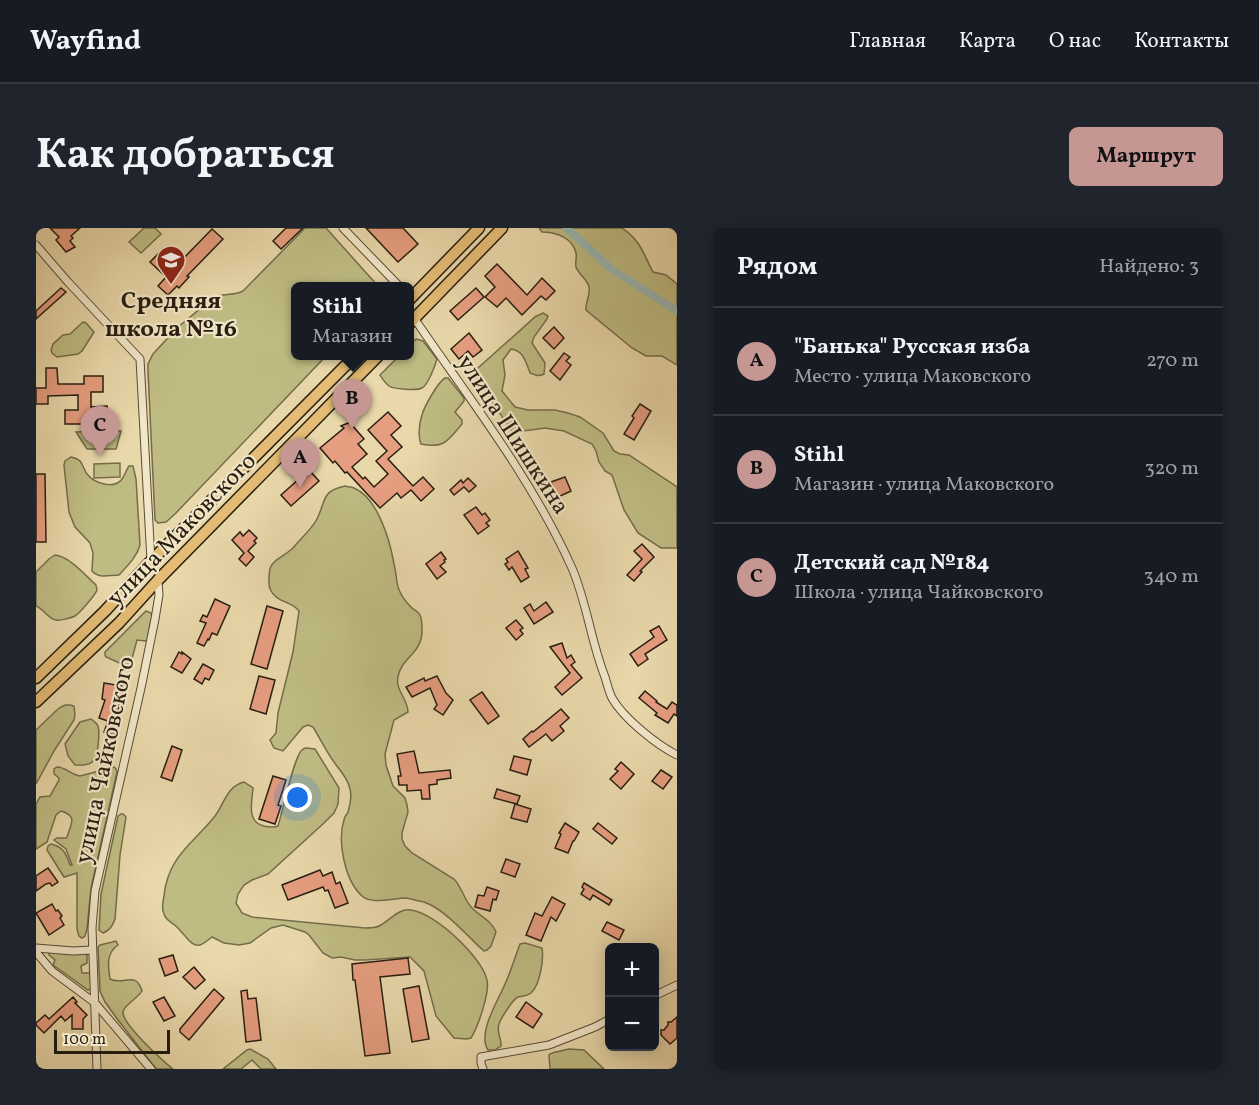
<!DOCTYPE html>
<html lang="ru">
<meta charset="utf-8">
<style>
:root{--surface:#171b24;--page:#20242c;--text:#f1f3f6;--muted:#9ea1a6;--line:#363941;--accent:#c59692}
body{margin:0;font-family:Vollkorn,serif;background:var(--page);color:var(--text)}
.controls{position:absolute;right:18px;bottom:18px;display:grid;overflow:hidden;border-radius:9px;box-shadow:0 3px 15px #0003}
.controls button{width:54px;height:54px;display:grid;place-items:center;padding:0;border:0;border-bottom:2px solid var(--line);background:var(--surface);color:var(--text);font:30px sans-serif}
.scale{position:absolute;left:18px;bottom:15px;width:116px;box-sizing:border-box;padding-left:6px;border:3px solid #281e10;border-top:0;font-size:16px;line-height:21px;white-space:nowrap;color:#281e10;-webkit-text-stroke:4px #f1e6c8;paint-order:stroke}
.you{position:absolute;left:262px;top:570px;width:21px;height:21px;margin:-15px;border:4px solid #fff;border-radius:50%;background:#1a73e8;box-shadow:0 0 0 9px #1a73e833}
.badge{display:grid;place-items:center;width:39px;height:39px;border-radius:50%;background:var(--accent);color:#111;font-size:20px;font-weight:700}
.pin{position:absolute;translate:-50% -50px;filter:drop-shadow(0 2px 3px #0008)}
.pin::after{content:'';position:absolute;top:32px;width:21px;height:18px;background:inherit;clip-path:polygon(0 0,100% 0,50% 100%)}
.popup{position:absolute;left:255px;top:54px;width:123px;height:78px;box-sizing:border-box;display:grid;place-content:center;border-radius:9px;background:var(--surface);filter:drop-shadow(0 2px 4px #0005);font-size:20px;white-space:nowrap;color:var(--muted)}
.popup b{font-size:22px;color:var(--text)}
.popup::after{content:'';position:absolute;left:50%;top:100%;margin-left:-12px;border:12px solid transparent;border-top-color:var(--surface)}
.list{margin:0;padding:0;list-style:none}
h2{display:flex;justify-content:space-between;align-items:center;height:78px;margin:0;padding:0 24px;font-size:26px}
h2 small{font-size:20px;font-weight:400;color:var(--muted)}
.list li{display:grid;grid-template-columns:39px 1fr auto;gap:18px;align-items:center;box-sizing:border-box;height:108px;padding:0 24px;border-top:2px solid var(--line)}
.list b{display:block;font-size:22px;white-space:nowrap}
.list p{margin:0;font-size:20px;white-space:nowrap;color:var(--muted)}
.list em{font-size:20px;font-style:normal;color:var(--muted)}
.map{position:relative;flex:none;width:641px;height:841px;overflow:hidden;border-radius:9px}
header{display:flex;align-items:center;gap:36px;box-sizing:border-box;height:84px;padding:0 30px;background:var(--surface);border-bottom:2px solid var(--line)}
header strong{font-size:28px}
nav{display:flex;gap:33px;margin-inline-start:auto;font-size:21px}
.intro{display:flex;align-items:center;justify-content:space-between;box-sizing:border-box;height:144px;padding:0 36px}
h1{margin:0;font-size:42px}
.button{padding:15px 27px;border-radius:9px;background:var(--accent);color:#111;font-size:21px;font-weight:700}
main{display:flex;gap:36px;padding:0 36px}
aside{flex:1;background:var(--surface);border-radius:9px;box-shadow:0 3px 15px #0003}
.map>svg:first-child{display:block}
</style>
<header>
<strong>Wayfind</strong>
<nav><a>Главная</a><a>Карта</a><a>О нас</a><a>Контакты</a></nav>
</header>
<div class="intro"><h1>Как добраться</h1><a class="button">Маршрут</a></div>
<main>
<div class="map">
<svg width="641" height="841" viewBox="0 0 641 841">
<rect width="100%" height="100%" fill="#e9d8aa"/>
<filter id="stains"><feTurbulence type="fractalNoise" baseFrequency=".00333" numOctaves="4"/><feColorMatrix values="0 0 0 0 .2 0 0 0 0 .09 0 0 0 0 .02 0 0 0 .5 -.17"/></filter>
<radialGradient id="worn" r=".72"><stop offset=".6" stop-color="#630" stop-opacity="0"/><stop offset="1" stop-color="#630" stop-opacity=".3"/></radialGradient>
<!-- green -->
<g fill="#bfbc83" stroke="#746d4a" stroke-width="1.5">
<path d="M108,0H119L125,6L105,25L93,14Z"/>
<path d="M269,0H290L342,58H259V128H290L139,286L130,294L122,295L119,292L112,143V136L117,126L141,100L178,69C188,65 198,68 207,63Z"/>
<path d="M503,0H586C605,13 607,25 617,44L630,47L641,56V137L626,128H610L596,120L550,82C549,74 555,67 553,59C552,52 543,47 540,39C539,35 541,29 540,25C537,10 520,4 506,4Z"/>
<path d="M507,85L512,88L511,91L498,109L496,115L509,135L508,146C503,149 499,147 494,145C490,134 487,122 475,121L467,132L469,147L466,163L479,179L492,182H519L532,185L544,189L567,205L578,223L584,226L593,227L641,259V320H625L602,305L588,282L576,247L569,243L563,234L560,223L556,216L528,203L509,200L480,204L475,202L438,147L442,140L499,89Z"/>
<path d="M47,94L50,95L58,104L46,123L42,126L21,129L16,125L15,122L17,116L27,107L34,106Z"/>
<path d="M380,111L387,113L401,131C399,138 392,157 386,160C381,163 357,161 353,158C349,155 346,150 344,147L363,128H373V117Z"/>
<path d="M409,150H412L428,170V173L419,184L426,192V196C412,212 409,221 385,216C382,208 383,196 386,187C388,179 402,154 409,150Z"/>
<path d="M85,203L80,221H51L40,204Z"/>
<path d="M35,229C40,230 41,230 44,233C47,237 48,242 51,246C58,255 78,262 86,251C89,247 90,242 93,238H97L100,251L104,317C101,329 91,338 83,347C73,347 63,351 56,343L57,325L54,315L39,299L33,284L28,237L29,233Z"/>
<path d="M84,235V249L58,250V236Z"/>
<path d="M309,258C312,259 316,259 318,260C342,270 354,313 358,336C360,343 360,351 362,359C364,365 369,373 374,378C377,382 382,383 384,387C386,391 386,397 386,401C387,426 365,429 362,449C359,462 372,471 372,484L358,492L349,526L350,537L357,558L369,570L371,577L372,584L366,605V611L369,618L376,625L418,651C426,659 428,672 436,680C444,688 456,693 460,704L455,718L451,722L448,723C430,707 410,682 388,674C382,673 376,671 370,670C357,670 336,677 326,668C309,653 301,613 308,592C309,586 310,589 312,584C314,577 316,568 314,561C312,550 304,543 298,534C290,523 284,510 277,499L272,497L267,499L247,523L238,520L234,512L240,505L242,485L257,424L263,383C256,373 240,375 234,361C232,356 233,342 235,338C240,330 250,327 257,320C264,311 276,301 281,291C290,273 285,263 309,258Z"/>
<path d="M19,327C33,328 50,348 60,357C60,359 61,360 61,362C60,366 43,386 39,388C35,390 24,393 20,392C12,391 8,381 0,378V344L13,331Z"/>
<path d="M110,383L115,385L116,388L111,412L110,413L101,412L94,438H90L70,429L69,427V424Z"/>
<path d="M29,477H34L38,478L39,487L38,492L18,523L0,556V502L23,480Z"/>
<path d="M55,491C59,494 60,494 62,498C64,504 62,527 58,532C54,538 45,537 39,537L32,528L29,516L44,494Z"/>
<path d="M270,520L279,521L303,560L302,576L298,585L288,595L232,646L216,652L208,657L202,666L200,675L206,685L216,689L329,700C333,700 339,700 343,698C354,693 362,680 375,682C399,685 446,729 451,752C454,764 442,799 435,810L430,811L418,810L400,788L388,743L374,729L329,732H319L305,729L296,730L287,725L273,707L269,704L247,697L235,700L214,715L203,717L188,715L176,709C165,718 160,722 150,709C147,706 144,702 141,699C136,694 130,693 128,686C125,681 127,674 128,668C132,628 157,616 179,588C188,576 191,558 208,554L217,560C216,574 210,594 228,598C233,599 237,600 242,598C246,586 258,528 266,522C267,521 269,520 270,520Z"/>
<path d="M21,539C30,539 35,547 44,548L78,539L80,541L81,544L55,660L51,701L49,708L46,710L43,708L41,701V645L28,649L11,622L12,618L15,616C28,619 30,626 34,637H36L30,621L18,612L21,610H30L31,609C35,596 42,588 25,583L20,587L11,614L0,621V576L4,569L14,568L23,552V550L18,546V541Z"/>
<path d="M85,586H87L90,589L84,627L79,691C77,697 73,703 67,705L63,702L65,666L82,588Z"/>
<path d="M80,713L82,717C70,725 72,738 74,751C87,758 100,742 106,763C102,770 87,778 87,784C86,796 127,833 137,841H121L117,837L82,792L69,774L64,763L62,719L64,717Z"/>
<path d="M489,715L506,720C508,731 504,757 495,765C491,768 487,768 482,769C477,771 465,790 463,796C460,804 466,811 465,818L459,822H452C441,805 462,773 469,756C475,743 479,729 484,716Z"/>
<path d="M14,724L51,726V735L45,738L46,745H54L55,760L52,762L17,737L19,732L13,727V725Z"/>
<path d="M214,821L232,831L240,841H225L216,832L205,841H187L211,822Z"/>
<path d="M533,821L548,822L568,841H514L513,827L516,825Z"/>
</g>
<g fill="none" stroke-linecap="round" stroke-linejoin="round">
<!-- canal -->
<path stroke="#9ab8b2" stroke-width="8" d="M530,0L543,11L575,41L641,83"/>
</g>
<!-- building -->
<g fill="#e69e80" stroke="#281e10" stroke-width="1.5">
<path d="M14,0H44L35,8L37,10L34,13L39,19L30,24L20,12L23,9Z"/>
<path d="M250,0H267L245,21L237,13Z"/>
<path d="M330,0H367L382,16L362,34Z"/>
<path d="M176,1L187,11L151,48L153,49L143,60L141,58L132,67L122,58L130,49L114,34L127,21L142,36Z"/>
<path d="M461,36L491,67L506,50L519,63L510,72L505,68L486,87L470,70L461,79L449,69L459,59L449,48Z"/>
<path d="M25,60L30,64L0,91V83Z"/>
<path d="M440,60L448,69L422,92L414,83Z"/>
<path d="M518,99L528,110L518,121L507,110Z"/>
<path d="M433,105L446,122L437,129L432,123L423,131L415,121Z"/>
<path d="M528,125L534,129L530,133L535,137L524,152L514,143Z"/>
<path d="M10,140H21L22,156H48V148H67V164H55V179L71,178L72,190H49V196H29V182H42V167L12,168V176H0V160H10Z"/>
<path d="M604,176L615,183L598,212L588,206L598,190L596,188Z"/>
<path d="M352,184L365,198L355,207L366,219L352,231L377,258L387,249L398,261L385,273L375,262L365,270L361,265L344,280L311,244L309,245L299,233L297,235L284,220L308,200L305,198L312,195L315,196L328,211L322,216L331,226L316,239L327,251L329,249L338,259L352,246L340,233L351,223L332,202Z"/>
<path d="M273,242L283,253L255,278L245,267Z"/>
<path d="M0,246H9L10,314H0Z"/>
<path d="M529,249L535,263L522,269L515,254Z"/>
<path d="M432,250L440,258L433,264L428,259L418,267L414,262L425,252L427,255Z"/>
<path d="M440,279L446,287L449,285L454,292L450,295L453,298L442,306L428,287Z"/>
<path d="M213,302L221,310L218,313L220,315L212,323L218,329L210,338L203,331L208,325L196,312L204,304L207,308Z"/>
<path d="M606,316L618,329L604,343L606,344L598,353L591,347L606,331L598,323Z"/>
<path d="M482,323L492,340L489,341L493,349L485,354L476,339L473,342L469,336L472,334L470,331Z"/>
<path d="M405,324L410,331L408,332L409,334L404,338L410,344L401,351L390,336Z"/>
<path d="M179,371L194,378L181,407L176,405L173,412L172,411L168,418L161,415L170,395L164,393L167,387L171,389Z"/>
<path d="M510,374L517,384L498,396L488,380L494,376L498,383Z"/>
<path d="M231,378L247,383L231,441L215,436Z"/>
<path d="M480,392L487,400L484,402L487,406L480,412L470,400Z"/>
<path d="M623,398L631,412L609,426L612,431L602,438L594,426L618,409L614,403Z"/>
<path d="M526,415L531,430L535,427L539,434L535,437L546,450L526,467L519,459L534,445L514,419Z"/>
<path d="M143,424L146,426V424L155,431L146,445L135,439Z"/>
<path d="M167,436L178,442L173,452L169,450L166,456L158,451Z"/>
<path d="M223,448L239,452L230,486L214,481Z"/>
<path d="M401,448L410,465L417,472L407,487L398,481L401,477L394,460L376,469L370,459L388,450L389,453Z"/>
<path d="M68,455L86,458L82,483H83L79,499H80L78,507L68,504L72,493L63,490L69,472L66,471Z"/>
<path d="M609,463L621,473L620,474L631,481L636,474L641,477V488L638,486L632,495L619,487L621,485L603,470Z"/>
<path d="M446,464L463,488L452,496L434,472Z"/>
<path d="M525,481L533,490L524,498L528,503L516,513L510,506L493,519L487,511L496,503L497,504Z"/>
<path d="M136,518L146,522L136,553L125,549Z"/>
<path d="M378,523L383,545L414,542L415,550L401,552V556L393,557L394,571H386L385,562L371,563V557H363L362,548H365L361,526Z"/>
<path d="M478,528L495,532L491,547L474,542Z"/>
<path d="M585,534L598,546L585,561L574,551L582,543L579,541Z"/>
<path d="M625,542L636,549L627,561L616,553Z"/>
<path d="M237,548L250,552L242,577L245,578L239,596L223,591Z"/>
<path d="M461,561L484,568L481,576L458,570Z"/>
<path d="M479,576L495,581L491,594L475,590Z"/>
<path d="M529,595L543,604L538,613H537L532,625L519,620L525,606L523,605Z"/>
<path d="M562,595L581,610L576,616L557,601Z"/>
<path d="M470,631L484,636L479,649L465,644Z"/>
<path d="M12,640L22,654L16,658L14,655L10,656L0,663V648Z"/>
<path d="M284,642L287,648L296,644L300,656L304,654L312,675L299,680L292,662L289,663L287,659L252,672L246,657Z"/>
<path d="M548,655L576,672L573,677L557,667L554,672L545,666L548,661L546,659Z"/>
<path d="M451,659L463,663L460,672L457,671L454,683L439,679L442,667L448,668Z"/>
<path d="M516,669L529,676L520,693L515,689L505,713L490,707L499,685L506,688Z"/>
<path d="M16,676L20,683L22,682L26,688L24,690L28,697L13,707L0,685Z"/>
<path d="M571,694L588,702L583,712L566,703Z"/>
<path d="M137,727L142,743L129,748L123,731Z"/>
<path d="M372,730L374,746L344,749L354,825L329,828L319,752H317L316,736Z"/>
<path d="M158,739L169,752L159,761L147,749Z"/>
<path d="M383,758L393,811L376,814L367,761Z"/>
<path d="M178,761L188,770L153,812L144,804V801Z"/>
<path d="M211,762L212,771L220,770L225,812L210,814L205,763Z"/>
<path d="M37,769L41,774L39,775L51,787L47,791V801H36V787L29,793L25,788L8,805L0,797V795L9,787L13,791Z"/>
<path d="M128,769L139,788L128,793L117,774Z"/>
<path d="M490,774L506,786L497,800L480,789Z"/>
<path d="M641,789V810L634,816L625,807V802H628L632,797V794H635Z"/>
</g>
<g fill="none" stroke-linecap="round" stroke-linejoin="round">
<!-- minor casing -->
<g stroke="#584c36" stroke-width="9">
<g id="minor">
<path d="M307,0L363,58"/>
<path d="M0,17L32,54L104,131L115,333"/>
<path d="M378,90C434,172 495,249 536,340C551,375 555,414 569,449C571,456 573,464 576,470C587,490 621,517 641,527"/>
<path d="M0,720L37,723L56,722"/>
<path d="M0,724L16,743L59,775L115,841"/>
<path d="M618,768L641,757"/>
<path d="M61,841L56,700L59,663L105,460L119,391L123,367L122,353"/>
<path d="M447,841L445,835V829L513,817L559,799L574,791"/>
</g>
</g>
<!-- trunk casing -->
<g stroke="#281e10" stroke-width="13">
<g id="trunk">
<path d="M373,72L443,0"/>
<path d="M373,96L466,0"/>
<path d="M0,450L69,383L115,333L319,128"/>
<path d="M0,474L83,395L122,352L342,128"/>
</g>
</g>
<!-- minor -->
<use href="#minor" stroke="#f1e6c8" stroke-width="7"/>
<!-- trunk -->
<use href="#trunk" stroke="#e4bc75" stroke-width="10"/>
</g>
<!-- icons -->
<defs>
<g id="school-pin" transform="scale(1.5)"><path d="M0 17L-7.5 6A9.5 9.5 0 1 1 7.5 6Z" fill="#8f2418" stroke="#f1e6c8"/><path d="M0-5L7-2L0 1L-7-2ZM-4 1L0 2.5L4 1V4Q0 6-4 4Z" fill="#fff"/></g>
</defs>
<g fill-rule="evenodd">
<use href="#school-pin" x="135" y="32"/>
</g>
<g text-anchor="middle" stroke-width="4.5" stroke-linejoin="round" paint-order="stroke">
<!-- poi labels -->
<g font-size="24" font-weight="bold" fill="#281e10" stroke="#f1e6c8">
<text x="135" y="80">Средняя<tspan x="135" dy="28">школа №16</tspan></text>
</g>
<!-- street labels -->
<g font-size="24" fill="#281e10" stroke="#f1e6c8">
<text transform="translate(478 206) rotate(57)" y="8">улица Шишкина</text>
<text transform="translate(145 301) rotate(-46)" y="8">улица Маковского</text>
<text transform="translate(68 532) rotate(-78)" y="8">улица Чайковского</text>
</g>
</g>
<rect width="100%" height="100%" filter="url(#stains)"/>
<rect width="100%" height="100%" fill="url(#worn)"/>
</svg>
<div class="controls">
<button>+</button>
<button>−</button>
</div>
<div class="scale">100 m</div>
<div class="you"></div>
<div class="pin badge" style="left:264px;top:260px">A</div>
<div class="pin badge" style="left:316px;top:201px">B</div>
<div class="popup"><b>Stihl</b>Магазин</div>
<div class="pin badge" style="left:64px;top:228px">C</div>
</div>
<aside>
<h2>Рядом<small>Найдено: 3</small></h2>
<ul class="list">
<li><span class="badge">A</span><div><b>&quot;Банька&quot; Русская изба</b><p>Место · улица Маковского</p></div><em>270 m</em></li>
<li><span class="badge">B</span><div><b>Stihl</b><p>Магазин · улица Маковского</p></div><em>320 m</em></li>
<li><span class="badge">C</span><div><b>Детский сад №184</b><p>Школа · улица Чайковского</p></div><em>340 m</em></li>
</ul>
</aside>
</main>
